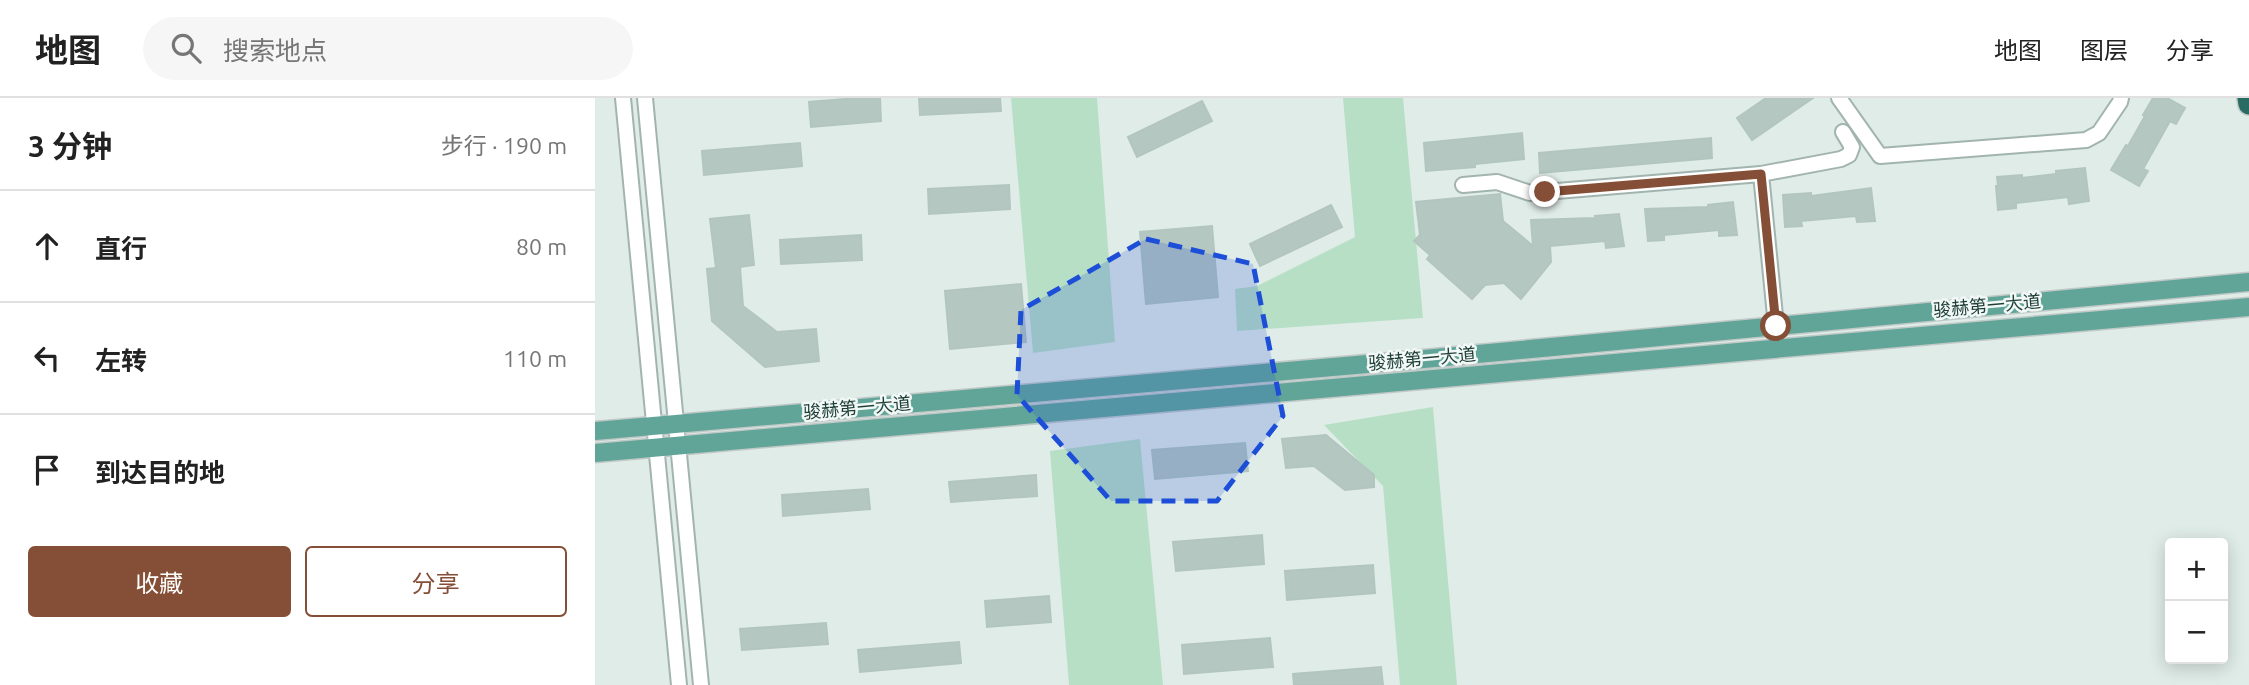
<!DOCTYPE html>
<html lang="zh">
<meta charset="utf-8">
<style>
:root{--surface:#fff;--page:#f6f6f6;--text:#222;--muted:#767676;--line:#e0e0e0;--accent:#844f36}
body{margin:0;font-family:Ubuntu,"Noto Sans SC",sans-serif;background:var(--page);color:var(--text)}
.controls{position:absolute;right:21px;bottom:21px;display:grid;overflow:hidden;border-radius:7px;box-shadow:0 4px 18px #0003}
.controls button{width:63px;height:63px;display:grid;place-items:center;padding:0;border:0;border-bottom:2px solid var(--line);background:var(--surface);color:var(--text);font:35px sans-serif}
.stop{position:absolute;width:21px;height:21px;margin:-16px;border:5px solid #844f36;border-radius:50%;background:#fff}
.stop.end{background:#844f36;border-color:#fff;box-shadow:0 2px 7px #0008}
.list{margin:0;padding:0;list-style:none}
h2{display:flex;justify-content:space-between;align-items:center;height:91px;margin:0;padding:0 28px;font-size:30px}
h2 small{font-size:23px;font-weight:400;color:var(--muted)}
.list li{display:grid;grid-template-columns:46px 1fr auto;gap:21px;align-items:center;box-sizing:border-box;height:112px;padding:0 28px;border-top:2px solid var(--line)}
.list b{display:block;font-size:26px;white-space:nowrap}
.list em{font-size:23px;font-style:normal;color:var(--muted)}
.actions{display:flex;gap:14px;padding:21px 28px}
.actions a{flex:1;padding:16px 0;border:2px solid var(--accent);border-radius:7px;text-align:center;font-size:24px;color:var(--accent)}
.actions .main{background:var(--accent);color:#fff}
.icon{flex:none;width:38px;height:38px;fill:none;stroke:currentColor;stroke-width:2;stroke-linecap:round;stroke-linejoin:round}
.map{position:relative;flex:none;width:1654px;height:587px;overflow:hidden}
header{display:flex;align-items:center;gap:42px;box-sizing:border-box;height:98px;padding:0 35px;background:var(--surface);border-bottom:2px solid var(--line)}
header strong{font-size:33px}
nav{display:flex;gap:38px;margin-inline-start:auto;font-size:24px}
.search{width:490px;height:63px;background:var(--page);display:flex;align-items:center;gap:18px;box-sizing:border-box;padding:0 24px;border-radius:38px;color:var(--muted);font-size:26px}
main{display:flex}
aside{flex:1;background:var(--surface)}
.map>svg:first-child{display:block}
</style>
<header>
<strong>地图</strong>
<div class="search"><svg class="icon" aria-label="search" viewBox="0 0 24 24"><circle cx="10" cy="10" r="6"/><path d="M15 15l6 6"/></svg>搜索地点</div>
<nav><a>地图</a><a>图层</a><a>分享</a></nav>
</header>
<main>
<aside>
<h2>3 分钟<small>步行 · 190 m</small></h2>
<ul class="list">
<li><svg class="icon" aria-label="ahead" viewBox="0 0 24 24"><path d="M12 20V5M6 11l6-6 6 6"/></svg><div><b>直行</b></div><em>80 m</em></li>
<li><svg class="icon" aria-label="left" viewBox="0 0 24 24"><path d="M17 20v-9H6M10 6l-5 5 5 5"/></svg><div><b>左转</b></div><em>110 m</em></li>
<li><svg class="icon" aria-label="arrive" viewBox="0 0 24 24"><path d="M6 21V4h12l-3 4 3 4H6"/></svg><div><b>到达目的地</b></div></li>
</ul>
<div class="actions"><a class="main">收藏</a><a>分享</a></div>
</aside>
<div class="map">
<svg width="1654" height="587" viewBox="0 0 1654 587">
<rect width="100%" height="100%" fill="#e0ece8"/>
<!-- green -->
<g fill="#b7dfc5">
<path d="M416,0H502L520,244L438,255Z"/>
<path d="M748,0H808L828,220L642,233L640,191L662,188L760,139Z"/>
<path d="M838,309L862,587H805L788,388L729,327Z"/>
<path d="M545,341L568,587H474L455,353Z"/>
</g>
<!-- building -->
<g fill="#b5c7c1" stroke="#b2c6bf" stroke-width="2">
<path d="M262,0H285L286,23L216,29L214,4Z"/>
<path d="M324,0H405L406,13L325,17Z"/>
<path d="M1171,0H1218L1157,42L1142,20Z"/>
<path d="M1558,0H1572L1590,10L1581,26L1575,23L1548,71L1553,73L1544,88L1516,72L1531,47L1533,48L1550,18L1548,17Z"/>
<path d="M607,3L617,23L542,59L533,39Z"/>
<path d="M927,35L929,61L880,66V69L831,73L829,45Z"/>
<path d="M1116,40L1117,60L945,75L944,55Z"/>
<path d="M205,45L207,68L109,77L107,53Z"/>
<path d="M1490,70L1494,103L1474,106L1473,99L1421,105V110L1403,112L1401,88H1403L1402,79L1427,77V80L1461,76V73Z"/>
<path d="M414,87L415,111L334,116L333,91Z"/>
<path d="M1276,90L1280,123L1262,124L1261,118L1206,123L1207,128L1190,129L1188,97L1216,95V98Z"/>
<path d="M905,96L908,123L938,148L936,122L1000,120V118L1024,116L1029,148L1011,150L1010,143L955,148L956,164L926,201L909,185L890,187L877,201L832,161L835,157L819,143L825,137L821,104Z"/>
<path d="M1138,104L1142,137L1124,138V132L1069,137V142L1053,143L1050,111L1113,109V107Z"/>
<path d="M736,107L747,129L665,168L655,146Z"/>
<path d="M154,117L159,167L145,169L148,208L182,234L221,231L224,263L170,269L117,223L112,171L121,170L115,121Z"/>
<path d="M617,128L623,199L551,206L545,134Z"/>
<path d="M266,137L267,162L186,166L185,142Z"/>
<path d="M426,186L431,244L355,251L350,193Z"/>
<path d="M731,337L779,377V389L750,392L719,368L691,370L687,341Z"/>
<path d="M650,345L653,373L560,381L557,352Z"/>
<path d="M441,377L442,398L356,404L354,384Z"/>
<path d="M273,391L275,411L188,418L187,397Z"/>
<path d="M667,437L669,466L581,473L578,444Z"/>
<path d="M778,467L780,495L692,502L690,473Z"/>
<path d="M454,498L456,524L392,529L390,503Z"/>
<path d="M231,525L233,546L147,552L145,531Z"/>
<path d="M675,540L678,569L589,576L587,547Z"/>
<path d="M364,544L366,565L265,574L263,552Z"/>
<path d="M786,569L788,587H699L698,576Z"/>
</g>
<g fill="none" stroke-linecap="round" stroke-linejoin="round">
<!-- minor casing -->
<g stroke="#a2b4b0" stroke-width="18">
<g id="minor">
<path d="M28,0L84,587"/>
<path d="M50,0L106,587"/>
<path d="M1244,0L1285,58L1491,42L1504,35L1525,4L1526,0"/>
<path d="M868,87L902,84L935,95L950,94L1166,76"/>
<path d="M1181,228L1166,76L1246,61L1254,57L1257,49L1248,34"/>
</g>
</g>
<!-- major casing -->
<g stroke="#c0c9c7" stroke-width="21">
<g id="major">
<path d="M0,333L818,262L1654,184"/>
<path d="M0,355L1654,209"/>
</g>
</g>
<!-- highway casing -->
<g stroke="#c0c9c7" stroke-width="24">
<path id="highway" d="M1653,0L1654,6"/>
</g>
<!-- minor -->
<use href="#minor" stroke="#fff" stroke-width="14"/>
<!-- major -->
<use href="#major" stroke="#61a599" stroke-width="18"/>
<!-- highway -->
<use href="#highway" stroke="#296c64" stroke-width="21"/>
</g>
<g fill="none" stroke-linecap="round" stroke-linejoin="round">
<!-- route -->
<path stroke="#844f36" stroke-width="9" d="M950,94L1166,76L1181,228"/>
</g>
<!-- marked area -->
<path fill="#1d4ed8" fill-opacity="0.2" stroke="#1d4ed8" stroke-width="5" stroke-dasharray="14 9" stroke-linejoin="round" d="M551,141L658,166L688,318L622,403H516L422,297L426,212Z"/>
<g text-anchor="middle" stroke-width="5" stroke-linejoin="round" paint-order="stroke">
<!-- street labels -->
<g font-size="18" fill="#1f3e38" stroke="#f1f8f5">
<text transform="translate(1392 208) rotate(-5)" y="6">骏赫第一大道</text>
<text transform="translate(827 261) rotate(-5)" y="6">骏赫第一大道</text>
<text transform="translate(262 310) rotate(-5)" y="6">骏赫第一大道</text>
</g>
</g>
</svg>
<div class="controls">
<button>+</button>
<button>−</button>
</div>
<div class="stop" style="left:1181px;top:228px"></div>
<div class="stop end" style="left:950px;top:94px"></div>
</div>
</main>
